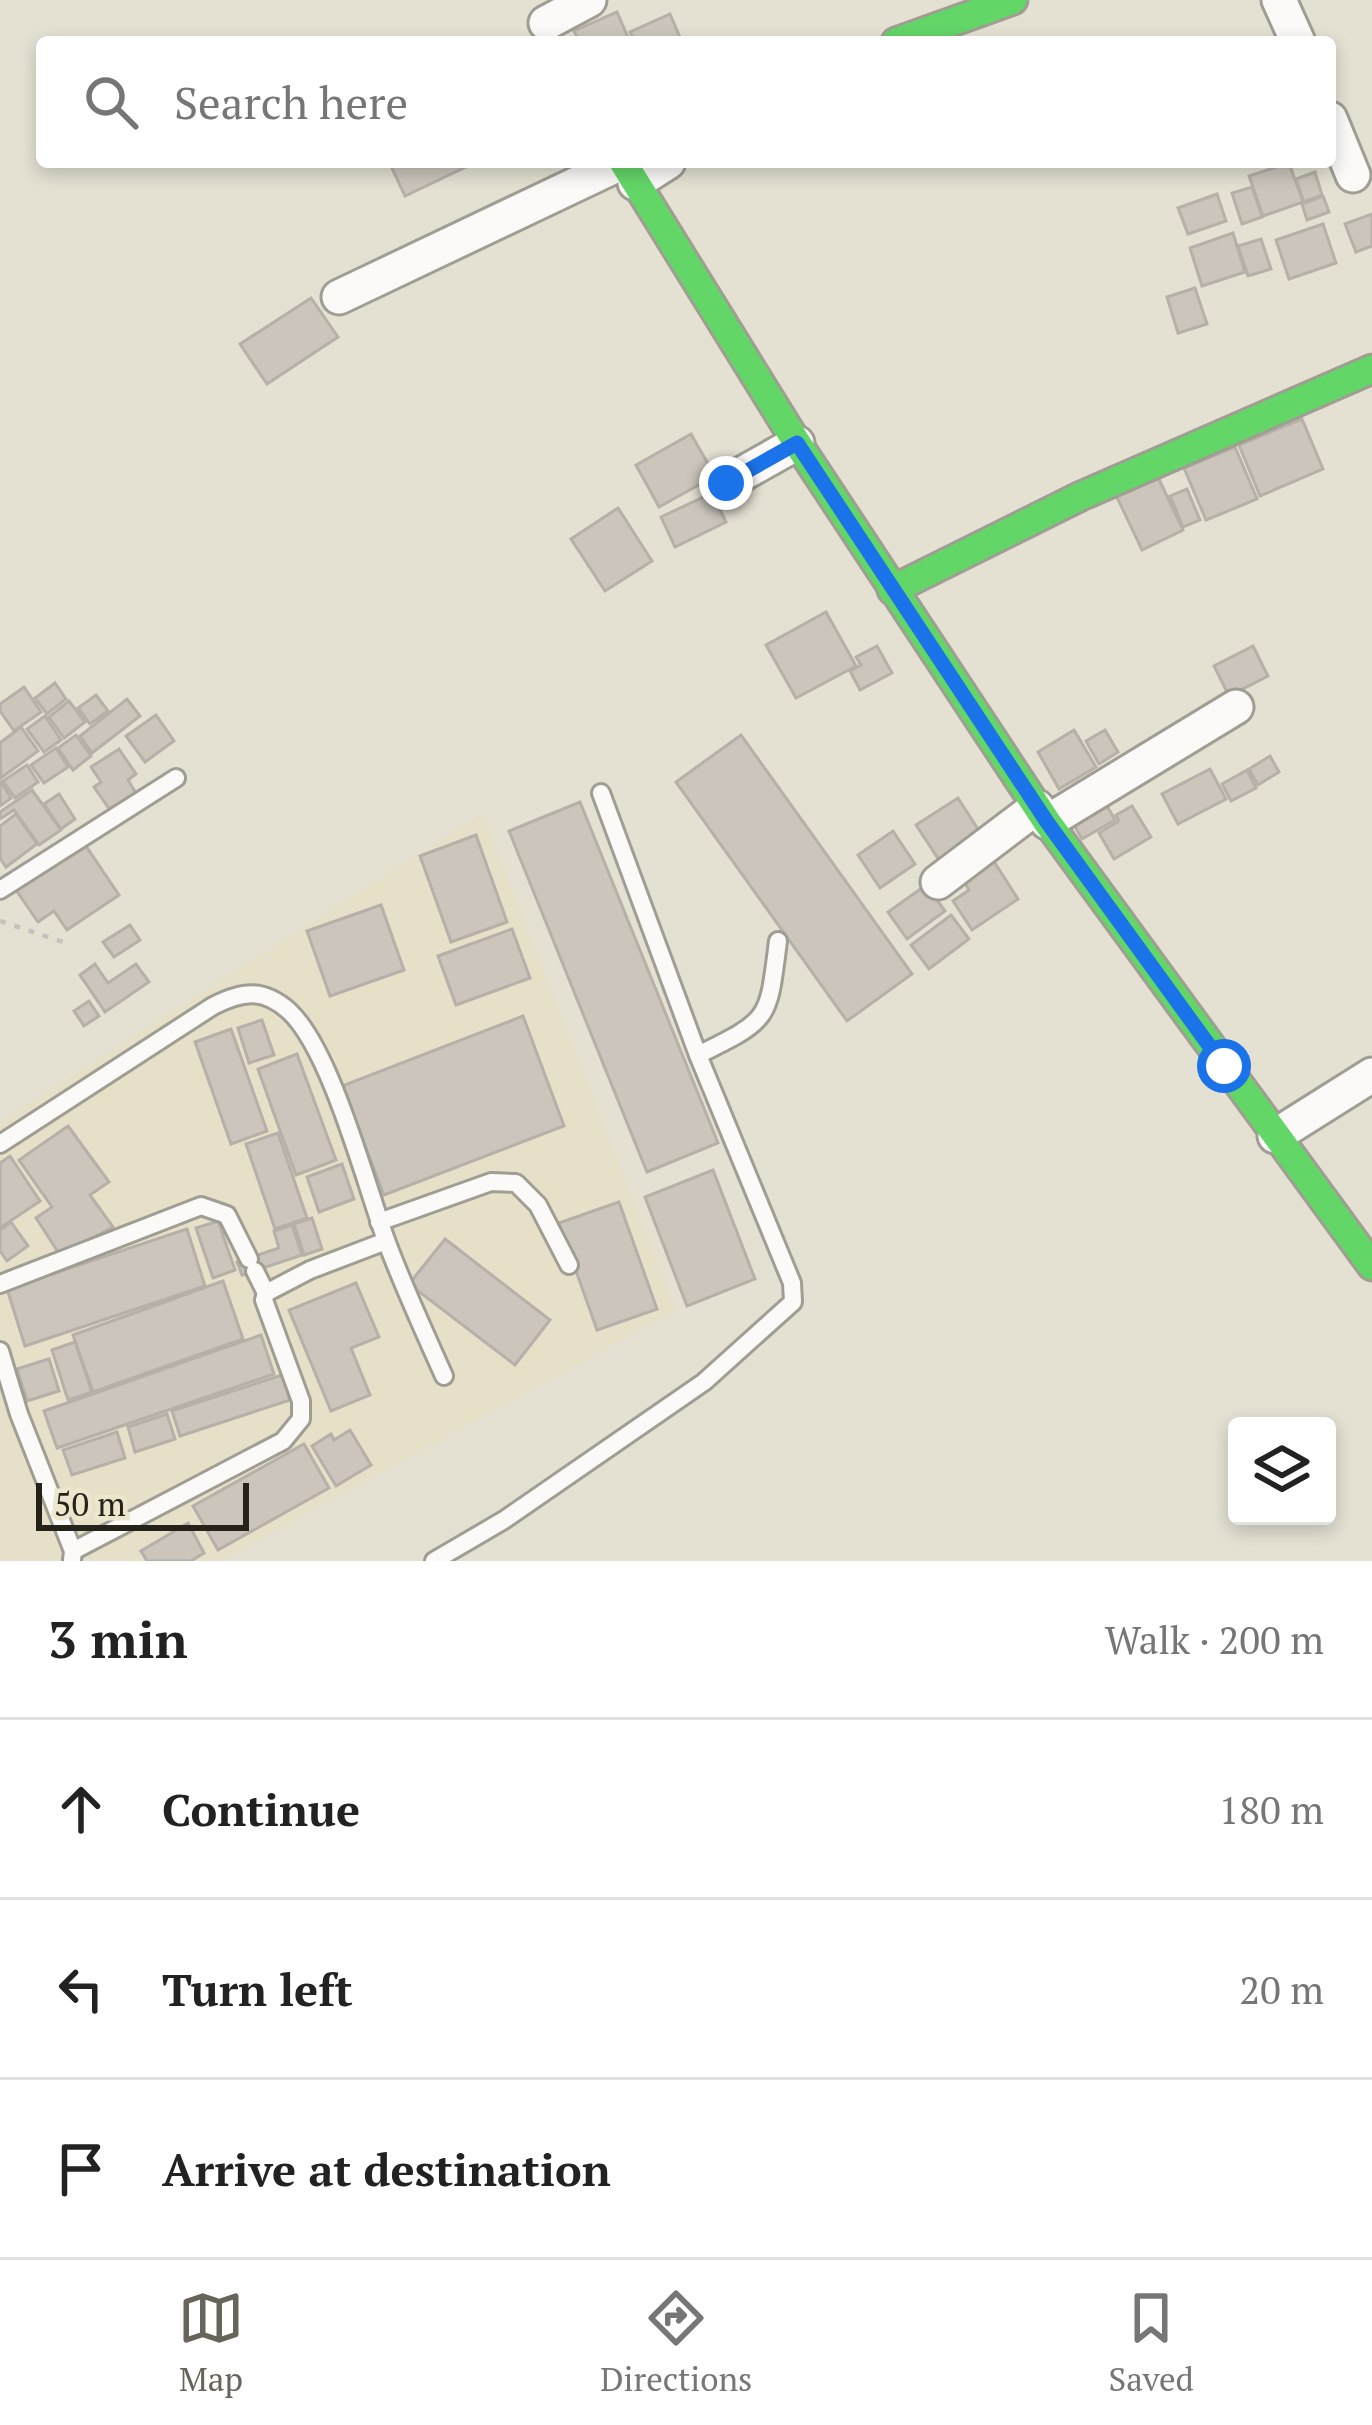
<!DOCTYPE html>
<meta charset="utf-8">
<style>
:root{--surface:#fff;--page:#f2f2f2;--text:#222;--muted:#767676;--line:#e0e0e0;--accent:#67655a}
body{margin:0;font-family:"PT Serif",serif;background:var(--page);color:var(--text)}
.controls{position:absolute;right:36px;bottom:36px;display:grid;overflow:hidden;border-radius:12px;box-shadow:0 6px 18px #0003}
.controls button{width:108px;height:108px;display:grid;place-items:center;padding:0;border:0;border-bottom:3px solid var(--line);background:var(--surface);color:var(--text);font:60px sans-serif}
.scale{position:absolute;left:36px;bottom:30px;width:213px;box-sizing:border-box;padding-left:12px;border:6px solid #242219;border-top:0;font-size:33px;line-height:42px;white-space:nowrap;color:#242219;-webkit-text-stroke:9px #ebe6cc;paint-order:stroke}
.stop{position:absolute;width:36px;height:36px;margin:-27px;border:9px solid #1a73e8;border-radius:50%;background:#fff}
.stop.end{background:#1a73e8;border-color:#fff;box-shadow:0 3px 12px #0008}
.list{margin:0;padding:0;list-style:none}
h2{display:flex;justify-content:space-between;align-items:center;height:156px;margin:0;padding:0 48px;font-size:51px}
h2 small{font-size:39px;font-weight:400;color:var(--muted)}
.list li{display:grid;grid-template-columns:78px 1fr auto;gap:36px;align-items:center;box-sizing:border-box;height:180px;padding:0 48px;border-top:3px solid var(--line)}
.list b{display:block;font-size:45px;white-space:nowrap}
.list em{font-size:39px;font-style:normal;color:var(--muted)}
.icon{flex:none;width:66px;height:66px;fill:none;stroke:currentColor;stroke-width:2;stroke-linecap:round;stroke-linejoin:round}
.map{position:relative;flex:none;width:1372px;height:1561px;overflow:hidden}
.search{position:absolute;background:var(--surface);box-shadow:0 6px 18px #0003;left:36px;right:36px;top:36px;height:132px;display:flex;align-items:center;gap:30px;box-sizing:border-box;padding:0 42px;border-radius:12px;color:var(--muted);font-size:45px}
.sheet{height:696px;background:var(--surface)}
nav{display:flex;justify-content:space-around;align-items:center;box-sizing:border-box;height:168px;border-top:3px solid var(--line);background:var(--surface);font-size:33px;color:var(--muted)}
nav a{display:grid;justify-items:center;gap:6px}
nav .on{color:var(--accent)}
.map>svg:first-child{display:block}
</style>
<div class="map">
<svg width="1372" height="1561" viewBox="0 0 1372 1561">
<rect width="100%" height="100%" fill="#e4e1d3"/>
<!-- built -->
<path fill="#e5e0c7" d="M483,813L676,1310L221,1561H1L0,1122Z"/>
<!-- building -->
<g fill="#cbc5bc" stroke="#b6b0a8" stroke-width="3">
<path d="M617,12L630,42H579L574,31Z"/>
<path d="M670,14L682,42H635L630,32Z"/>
<path d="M389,162H471L472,164L405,196Z"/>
<path d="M1289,163L1303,202L1263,216L1249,176Z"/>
<path d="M1315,172L1322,195L1304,202L1296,179Z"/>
<path d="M1252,187L1262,217L1242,224L1232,193Z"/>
<path d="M1217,194L1226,221L1188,234L1178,208Z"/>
<path d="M1323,196L1329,212L1307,220L1302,204Z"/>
<path d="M1372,214V246L1356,252L1345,224Z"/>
<path d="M1323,224L1336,263L1289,279L1276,240Z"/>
<path d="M1233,233L1245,272L1202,286L1190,248Z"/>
<path d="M1261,239L1271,269L1248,276L1238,246Z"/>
<path d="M1195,288L1207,324L1178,333L1167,297Z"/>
<path d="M311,298L338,337L267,384L240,344Z"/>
<path d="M1302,419L1323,469L1260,496L1239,445Z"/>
<path d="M691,434L715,476L659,507L636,465Z"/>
<path d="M1235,447L1257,499L1206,520L1184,468Z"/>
<path d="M1156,473L1183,530L1142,550L1115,493Z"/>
<path d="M1187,489L1200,520L1183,527L1170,496Z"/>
<path d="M712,493L726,522L675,547L661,517Z"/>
<path d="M618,508L652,561L605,591L571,539Z"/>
<path d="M826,612L856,666L796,698L766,645Z"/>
<path d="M877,646L892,673L860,690L850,671L861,665L856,657Z"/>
<path d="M1253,646L1268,676L1229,696L1214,666Z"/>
<path d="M55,683L66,699L47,714L35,698Z"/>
<path d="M24,687L41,712L14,731L0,711V704Z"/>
<path d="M96,695L108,711L90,724L78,708Z"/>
<path d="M127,699L140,716L92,753L80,736Z"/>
<path d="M69,701L85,722L64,738L49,717Z"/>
<path d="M156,715L174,741L145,762L126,736Z"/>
<path d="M45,716L61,740L44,752L27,729Z"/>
<path d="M21,727L38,751L1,778L0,743Z"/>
<path d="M1074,730L1096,767L1059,789L1038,752Z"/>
<path d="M1105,730L1118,752L1099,764L1086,741Z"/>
<path d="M76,735L91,756L73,770L58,748Z"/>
<path d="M741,735L912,974L847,1021L676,782Z"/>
<path d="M56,748L68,767L44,783L31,765Z"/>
<path d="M119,749L136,774L128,780L136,793L110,810L94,787L101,782L91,767Z"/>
<path d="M1270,756L1279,772L1258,785L1249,769Z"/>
<path d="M27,765L38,782L15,798L3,781Z"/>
<path d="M1210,769L1226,799L1178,824L1162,794Z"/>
<path d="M1247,770L1256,788L1231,801L1222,784Z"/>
<path d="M1,782L11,798L0,806V783Z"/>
<path d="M32,790L61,830L39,845L14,810L0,819V812Z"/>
<path d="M59,794L75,819L61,829L44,804Z"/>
<path d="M958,798L981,834L939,860L916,825Z"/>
<path d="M1103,799L1115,820L1082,839L1070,818Z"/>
<path d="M580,802L718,1143L647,1172L509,831Z"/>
<path d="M1132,806L1151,837L1114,859L1099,833L1119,821L1116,815Z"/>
<path d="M16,814L37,844L6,867L0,858V826Z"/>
<path d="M893,831L915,864L880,888L858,855Z"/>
<path d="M476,835L507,922L451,942L420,856Z"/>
<path d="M84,843L119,895L67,930L54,911L38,922L16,890Z"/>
<path d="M993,860L1018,899L972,930L953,901L969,890L963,880Z"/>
<path d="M926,885L945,911L907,939L888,912Z"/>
<path d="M381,905L404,970L330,996L307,931Z"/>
<path d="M951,915L969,939L929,969L911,945Z"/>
<path d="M130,925L140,940L114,957L103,942Z"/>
<path d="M512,929L530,978L456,1005L438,956Z"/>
<path d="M95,964L108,983L136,964L149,982L105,1012L80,975Z"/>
<path d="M89,1001L99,1016L84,1026L74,1011Z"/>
<path d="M523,1016L564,1126L384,1195L342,1086Z"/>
<path d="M262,1020L274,1055L249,1063L238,1028Z"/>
<path d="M231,1029L267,1131L231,1144L195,1042Z"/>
<path d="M297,1054L336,1160L296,1175L258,1069Z"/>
<path d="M68,1126L109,1182L90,1195L113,1227L60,1255L36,1218L52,1207L19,1160Z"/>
<path d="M278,1133L307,1218L275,1229L246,1144Z"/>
<path d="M10,1156L40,1201L0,1228V1163Z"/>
<path d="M342,1164L354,1199L319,1212L307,1177Z"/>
<path d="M713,1170L755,1279L687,1306L645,1197Z"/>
<path d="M619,1202L657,1309L597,1330L559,1223Z"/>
<path d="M312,1218L322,1249L304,1255L294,1224Z"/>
<path d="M218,1221L235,1270L213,1278L196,1228Z"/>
<path d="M11,1222L28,1246L7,1261L0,1251V1230Z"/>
<path d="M292,1225L302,1255L242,1275L237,1262L279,1248L274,1231Z"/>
<path d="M187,1229L205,1286L25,1346L7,1289Z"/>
<path d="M445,1239L550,1320L515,1365L409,1284Z"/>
<path d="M223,1281L243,1339L93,1392L73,1335Z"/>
<path d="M356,1283L379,1337L351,1348L370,1395L331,1411L289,1310Z"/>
<path d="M261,1335L274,1374L57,1448L44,1411Z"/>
<path d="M75,1342L92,1392L68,1400L52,1350Z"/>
<path d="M49,1359L59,1391L27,1401L17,1369Z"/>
<path d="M282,1375L290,1400L180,1436L172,1411Z"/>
<path d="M167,1414L175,1439L135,1452L128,1427Z"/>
<path d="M350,1430L371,1465L336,1486L312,1446L331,1434L334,1440Z"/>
<path d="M117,1432L125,1458L72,1475L63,1450Z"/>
<path d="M304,1444L329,1488L218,1550L193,1506Z"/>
<path d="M188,1523L204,1553L191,1561H147L141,1551Z"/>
</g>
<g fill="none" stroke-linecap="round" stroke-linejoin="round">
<!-- lane casing -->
<g stroke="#a09e93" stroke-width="22">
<g id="lane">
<path d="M0,890L176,778"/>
<path d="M698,1055C771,1019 768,1020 778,941"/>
<path d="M0,1144L213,1006C242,991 263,988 289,1011C331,1050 365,1182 386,1240C403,1286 424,1331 444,1376"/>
<path d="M379,1222L491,1182L516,1183L538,1205L569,1265"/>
<path d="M255,1271L266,1293"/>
<path d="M0,1284L201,1206L227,1215L249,1259"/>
<path d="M0,1351L19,1414L73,1551L72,1560"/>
<path d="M73,1551L283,1441L301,1419V1401L264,1300L266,1293L310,1270L386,1241"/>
<path d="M434,1561L504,1520L704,1382L793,1302L792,1283L698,1055L601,793"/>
</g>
</g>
<!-- street casing -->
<g stroke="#a09e93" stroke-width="39">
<g id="street">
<path d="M1279,0L1298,42"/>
<path d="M546,23L589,0"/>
<path d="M1330,119L1353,175"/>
<path d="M635,183L668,162"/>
<path d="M339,297L623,162"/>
<path d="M726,483L797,443"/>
<path d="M1047,822L1236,707"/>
<path d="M938,882L1037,807"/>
<path d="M1275,1136L1372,1075"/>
</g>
</g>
<!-- fast casing -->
<g stroke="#a09e93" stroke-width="33">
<g id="fast">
<path d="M896,42L1013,0"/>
<path d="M623,162L797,443L1047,822L1372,1266"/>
<path d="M892,590L1081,496L1372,369"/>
</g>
</g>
<!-- path -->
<path stroke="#c3c2bd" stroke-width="4.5" stroke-dasharray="6 9" stroke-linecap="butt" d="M0,921L66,943"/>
<!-- lane -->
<use href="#lane" stroke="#fbfaf8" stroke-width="16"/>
<!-- street -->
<use href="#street" stroke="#fbfaf8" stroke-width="33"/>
<!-- fast -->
<use href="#fast" stroke="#63d668" stroke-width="27"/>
</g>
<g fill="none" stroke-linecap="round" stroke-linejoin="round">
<!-- route -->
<path stroke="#1a73e8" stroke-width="15" d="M726,483L797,443L1047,822L1224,1066"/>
</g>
</svg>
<div class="controls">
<button><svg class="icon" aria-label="layers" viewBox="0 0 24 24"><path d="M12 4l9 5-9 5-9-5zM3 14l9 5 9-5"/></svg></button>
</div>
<div class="scale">50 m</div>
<div class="stop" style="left:1224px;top:1066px"></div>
<div class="stop end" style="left:726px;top:483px"></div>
<div class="search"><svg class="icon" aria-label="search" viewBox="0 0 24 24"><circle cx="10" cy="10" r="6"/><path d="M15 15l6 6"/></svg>Search here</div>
</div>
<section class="sheet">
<h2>3 min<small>Walk · 200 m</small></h2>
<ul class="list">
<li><svg class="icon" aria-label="ahead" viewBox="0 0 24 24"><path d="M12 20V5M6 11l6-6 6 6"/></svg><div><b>Continue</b></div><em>180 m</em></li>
<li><svg class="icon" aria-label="left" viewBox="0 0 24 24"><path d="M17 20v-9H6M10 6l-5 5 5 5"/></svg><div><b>Turn left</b></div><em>20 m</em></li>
<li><svg class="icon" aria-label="arrive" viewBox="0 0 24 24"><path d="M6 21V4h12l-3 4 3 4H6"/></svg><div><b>Arrive at destination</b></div></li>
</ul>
</section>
<nav>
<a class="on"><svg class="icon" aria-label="map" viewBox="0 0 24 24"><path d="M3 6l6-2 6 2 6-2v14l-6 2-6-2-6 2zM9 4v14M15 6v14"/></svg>Map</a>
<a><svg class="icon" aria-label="directions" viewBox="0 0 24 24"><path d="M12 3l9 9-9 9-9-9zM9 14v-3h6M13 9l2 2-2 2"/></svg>Directions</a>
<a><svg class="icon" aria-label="saved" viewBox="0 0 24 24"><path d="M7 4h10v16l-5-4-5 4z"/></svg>Saved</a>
</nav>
